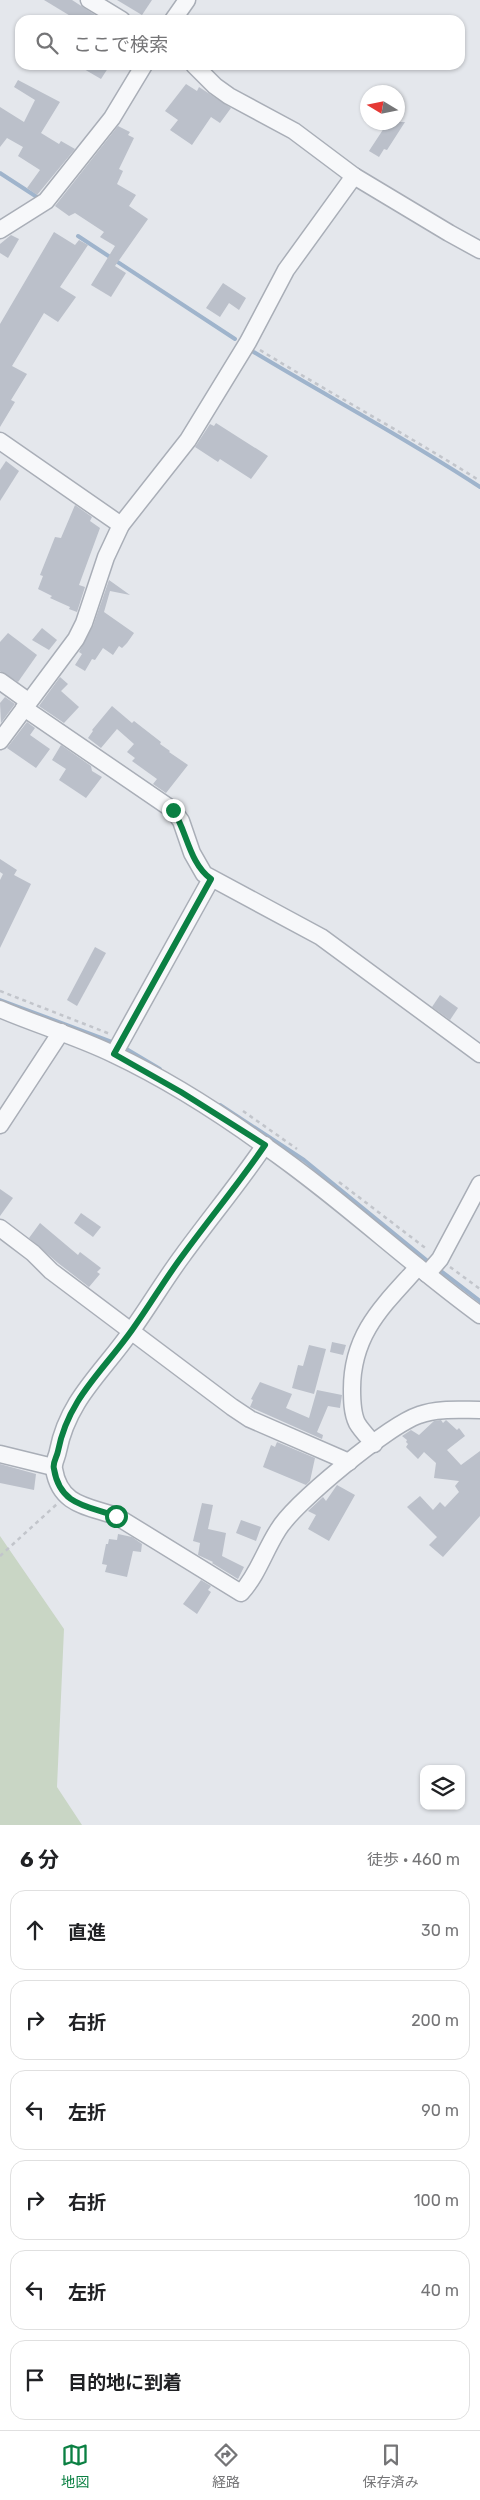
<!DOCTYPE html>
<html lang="ja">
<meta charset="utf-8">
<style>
:root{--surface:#fff;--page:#f6f6f6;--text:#202124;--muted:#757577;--line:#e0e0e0;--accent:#0b8043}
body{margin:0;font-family:Rubik,"Noto Sans JP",sans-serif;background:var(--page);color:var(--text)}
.controls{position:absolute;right:15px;bottom:15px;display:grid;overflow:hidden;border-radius:10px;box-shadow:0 1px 4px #0004}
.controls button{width:45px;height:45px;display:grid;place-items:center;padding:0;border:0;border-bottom:1px solid var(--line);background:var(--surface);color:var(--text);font:25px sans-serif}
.compass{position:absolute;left:360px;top:85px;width:45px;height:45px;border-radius:50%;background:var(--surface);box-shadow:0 1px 4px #0004;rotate:280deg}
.stop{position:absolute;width:15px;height:15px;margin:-11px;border:4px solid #0b8043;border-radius:50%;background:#fff}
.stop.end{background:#0b8043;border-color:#fff;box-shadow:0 1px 5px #0008}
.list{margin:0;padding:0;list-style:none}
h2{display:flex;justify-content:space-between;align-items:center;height:65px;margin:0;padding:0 20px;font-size:21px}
h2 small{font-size:16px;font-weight:400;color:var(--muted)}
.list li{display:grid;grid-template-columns:32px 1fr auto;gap:15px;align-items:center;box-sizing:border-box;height:80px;margin:0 10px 10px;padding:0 10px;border:1px solid var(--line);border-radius:15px}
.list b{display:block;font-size:19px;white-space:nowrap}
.list em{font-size:16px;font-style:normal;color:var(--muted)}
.icon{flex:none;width:28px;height:28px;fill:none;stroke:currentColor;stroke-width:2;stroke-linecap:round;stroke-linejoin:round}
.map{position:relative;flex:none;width:480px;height:1825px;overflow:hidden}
.search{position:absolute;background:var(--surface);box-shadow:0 1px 4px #0004;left:15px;right:15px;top:15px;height:55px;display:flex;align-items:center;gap:12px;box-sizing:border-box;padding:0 18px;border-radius:15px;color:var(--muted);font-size:19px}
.sheet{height:605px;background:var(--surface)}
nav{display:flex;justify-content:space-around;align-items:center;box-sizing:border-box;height:70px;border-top:1px solid var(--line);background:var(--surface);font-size:14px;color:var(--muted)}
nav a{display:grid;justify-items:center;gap:2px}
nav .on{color:var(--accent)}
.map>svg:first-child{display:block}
</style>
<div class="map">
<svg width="480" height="1825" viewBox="0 0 480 1825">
<rect width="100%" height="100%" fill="#e4e7ec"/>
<!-- green -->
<path fill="#c9d6c5" d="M0,1536L64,1629L57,1787L82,1825H0Z"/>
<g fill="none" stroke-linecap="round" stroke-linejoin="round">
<!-- stream -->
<g stroke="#9fb4cc" stroke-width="4">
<path d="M0,173L40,199"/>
<path d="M78,236L235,339"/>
<path d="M252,351C328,397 406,438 480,487"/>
<path d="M0,1000L115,1043"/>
<path d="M123,1047L160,1069"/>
<path d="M220,1105L304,1160L430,1263"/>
<path d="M437,1268L480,1301"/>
</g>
</g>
<!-- building -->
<g fill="#bbc0ca">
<path d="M44,0H72L103,20H77Z"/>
<path d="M117,0H152L142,15Z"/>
<path d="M77,65H110L101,79Z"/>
<path d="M18,80L60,102L41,133L59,144L61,141L75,149L37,195L27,188L40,170L18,156L23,147L7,138L0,147V107L24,122L35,100L14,87Z"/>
<path d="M186,84L197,91L199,87L231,108L220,123L211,117L192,145L170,130L178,120L165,111Z"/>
<path d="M388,122H405L387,150L384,149L379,157L369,151Z"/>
<path d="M118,126L130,132L128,135L134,138L119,169L123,171L117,184L136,195L129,206L148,219L115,266L126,273L111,297L91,285L115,246L100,237L104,232L75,213L69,216L55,206Z"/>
<path d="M54,232L75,245L79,240L88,245L60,287L76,297L58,322L44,313L12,366L27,374L11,400L15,402L0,427V324Z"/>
<path d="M11,235L19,239L8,258L0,253V244Z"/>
<path d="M223,283L246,298L239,310L229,303L220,317L206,308Z"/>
<path d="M216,423L268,456L251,479L220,459L218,462L195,447L210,424L214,426Z"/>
<path d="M6,461L19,471L0,501V470Z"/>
<path d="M75,505L92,517L90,521L100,528L79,585L85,587L77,612L69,609L70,607L50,598L52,596L38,589L43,576L40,575L55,537L61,538Z"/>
<path d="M109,580L130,595L110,591L104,612L134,633L127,643L122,648L119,646L113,655L103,648L95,660L92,659L85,671L75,665L82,654L79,652L93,626Z"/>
<path d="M42,628L57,640L49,650L32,640Z"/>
<path d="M8,633L37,655L18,682L0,671V642Z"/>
<path d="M60,677L68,684L61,691L79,707L64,723L39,706Z"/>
<path d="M5,697L15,704L1,723L0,703Z"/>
<path d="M112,706L132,723L134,721L161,742L160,744L170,751L169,752L188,765L166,793L153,784L157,779L132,761L135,758L127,752L134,744L117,729L101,748L88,738L93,731L92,730Z"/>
<path d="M27,722L35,728L30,735L50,749L36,768L7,748Z"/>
<path d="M61,745L91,766L92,771L102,777L86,798L59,780L66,769L52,760Z"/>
<path d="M0,859L17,870L14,875L31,884L0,948V880L3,874L0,872Z"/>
<path d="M95,947L106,953L77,1006L67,1000Z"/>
<path d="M440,995L458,1008L450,1020L432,1007Z"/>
<path d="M0,1189L13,1198L0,1216Z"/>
<path d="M81,1213L101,1227L93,1237L74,1223Z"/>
<path d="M40,1223L78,1255L80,1252L101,1268L97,1272L100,1274L89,1287L58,1263L29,1238Z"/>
<path d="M332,1342L346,1345L343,1355L330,1352Z"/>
<path d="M309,1345L326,1349L314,1394L292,1388L298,1365L303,1366Z"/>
<path d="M260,1382L292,1394L286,1408L309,1418L317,1390L342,1395L340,1408L328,1406L317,1432L323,1435L322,1439L250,1407L253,1400L251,1399Z"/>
<path d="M441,1420L443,1423L446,1420L457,1430L459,1428L465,1436L447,1450L461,1465L480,1451V1516L443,1557L429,1545L437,1537L407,1507L420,1496L433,1510L440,1502L445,1507L459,1492L455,1486L459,1481L434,1478L436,1463L424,1452L418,1459L406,1447L408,1444L406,1442L407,1440L402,1436L411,1430L419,1435L434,1421Z"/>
<path d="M277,1442L315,1458L310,1481L306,1485L263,1467L271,1445L275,1447Z"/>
<path d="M0,1464L36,1474L34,1490L0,1483Z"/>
<path d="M337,1485L355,1495L329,1541L308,1529L316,1515L308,1511L323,1497L326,1501Z"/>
<path d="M202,1503L213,1505L208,1529L226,1533L222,1556L244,1567L238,1579L212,1563L213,1562L198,1555L200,1543L193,1541Z"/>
<path d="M241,1520L261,1527L256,1541L236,1533Z"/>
<path d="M118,1534L132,1537L142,1544L141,1552L133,1551L127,1577L105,1572L107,1565L102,1564L106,1544H108L109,1539L117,1540Z"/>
<path d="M201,1580L211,1586L208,1590L211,1592L197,1614L183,1604Z"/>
</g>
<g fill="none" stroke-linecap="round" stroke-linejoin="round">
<!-- minor casing -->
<g stroke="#a9aeb7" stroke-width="19">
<g id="minor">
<path d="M89,0L122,20"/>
<path d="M173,20L187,0"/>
<path d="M194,65L215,86L229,96L294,131L354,176L449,233L480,250"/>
<path d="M0,230L46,201L112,118L144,65"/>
<path d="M0,441L121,525"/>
<path d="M0,681L28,701"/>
<path d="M24,708L173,810L181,821L192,853L204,874L321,937L480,1054"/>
<path d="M0,741L76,639L84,623L106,557L121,525L188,440L248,342L286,270L354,176"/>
<path d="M0,1009C37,1025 76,1036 113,1054C166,1079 218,1112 265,1146C340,1198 406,1261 480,1315"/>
<path d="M114,1054L211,879"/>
<path d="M0,1125L61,1032"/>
<path d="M265,1145C239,1183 210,1218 183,1255C165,1279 150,1305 132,1330C104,1371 68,1399 58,1451C57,1457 53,1463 54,1469C60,1506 88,1506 116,1516L241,1593C258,1574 264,1552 278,1530C294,1503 389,1425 419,1415C438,1408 460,1410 480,1410"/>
<path d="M0,1228L33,1253L51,1271L232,1407L250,1419L349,1462"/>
<path d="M427,1274L440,1259L480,1184"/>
<path d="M374,1444C368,1437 361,1430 357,1423C352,1413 352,1399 352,1389C352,1333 384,1305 418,1267"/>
<path d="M0,1454L53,1467"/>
</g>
</g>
<!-- path -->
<g stroke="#c2c5cb" stroke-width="2.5" stroke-dasharray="4 4" stroke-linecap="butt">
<path d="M260,350C333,395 408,435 480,481"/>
<path d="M0,991L110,1034"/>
<path d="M243,1111L297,1149"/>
<path d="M339,1182L428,1250"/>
<path d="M450,1267L480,1289"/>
<path d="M0,1556L57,1504"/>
</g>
<!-- minor -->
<use href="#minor" stroke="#f7f8fa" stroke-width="16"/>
</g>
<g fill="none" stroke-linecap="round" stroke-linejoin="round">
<!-- route -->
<path stroke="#0b8043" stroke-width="6" d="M116,1516C88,1506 60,1506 54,1469C52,1463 57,1457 58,1451C68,1399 103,1371 132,1330C150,1305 165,1279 183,1255C210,1218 239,1183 265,1145L181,1092L114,1054L211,879C189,863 187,831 173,810"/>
</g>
</svg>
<div class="controls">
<button><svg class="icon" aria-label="layers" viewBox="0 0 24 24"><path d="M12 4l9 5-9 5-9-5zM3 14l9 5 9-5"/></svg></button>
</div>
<svg class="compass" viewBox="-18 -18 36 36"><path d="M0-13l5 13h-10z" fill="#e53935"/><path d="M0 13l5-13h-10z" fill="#757577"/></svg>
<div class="stop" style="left:116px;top:1516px"></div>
<div class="stop end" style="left:173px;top:810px"></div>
<div class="search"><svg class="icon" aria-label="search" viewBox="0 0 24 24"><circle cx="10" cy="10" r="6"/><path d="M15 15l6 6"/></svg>ここで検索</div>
</div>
<section class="sheet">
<h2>6 分<small>徒歩 · 460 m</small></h2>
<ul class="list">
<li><svg class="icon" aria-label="ahead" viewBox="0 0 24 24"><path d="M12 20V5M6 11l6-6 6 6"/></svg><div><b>直進</b></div><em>30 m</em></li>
<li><svg class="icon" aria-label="right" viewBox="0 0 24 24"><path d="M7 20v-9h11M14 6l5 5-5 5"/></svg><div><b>右折</b></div><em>200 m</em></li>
<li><svg class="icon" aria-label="left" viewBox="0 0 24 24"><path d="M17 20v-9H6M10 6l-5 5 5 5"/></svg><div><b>左折</b></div><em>90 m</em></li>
<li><svg class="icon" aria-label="right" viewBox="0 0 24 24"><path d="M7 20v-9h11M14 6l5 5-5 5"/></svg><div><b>右折</b></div><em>100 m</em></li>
<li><svg class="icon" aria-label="left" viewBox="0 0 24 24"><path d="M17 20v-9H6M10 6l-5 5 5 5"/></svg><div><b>左折</b></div><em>40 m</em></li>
<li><svg class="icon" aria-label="arrive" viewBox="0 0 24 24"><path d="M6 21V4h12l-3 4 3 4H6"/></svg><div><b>目的地に到着</b></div></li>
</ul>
</section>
<nav>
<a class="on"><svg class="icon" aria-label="map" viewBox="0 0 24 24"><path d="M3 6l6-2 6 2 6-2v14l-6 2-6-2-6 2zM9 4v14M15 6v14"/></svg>地図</a>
<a><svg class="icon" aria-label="directions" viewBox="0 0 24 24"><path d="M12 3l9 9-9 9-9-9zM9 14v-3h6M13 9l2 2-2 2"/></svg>経路</a>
<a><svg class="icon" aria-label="saved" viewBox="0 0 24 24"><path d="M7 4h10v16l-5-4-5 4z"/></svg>保存済み</a>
</nav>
